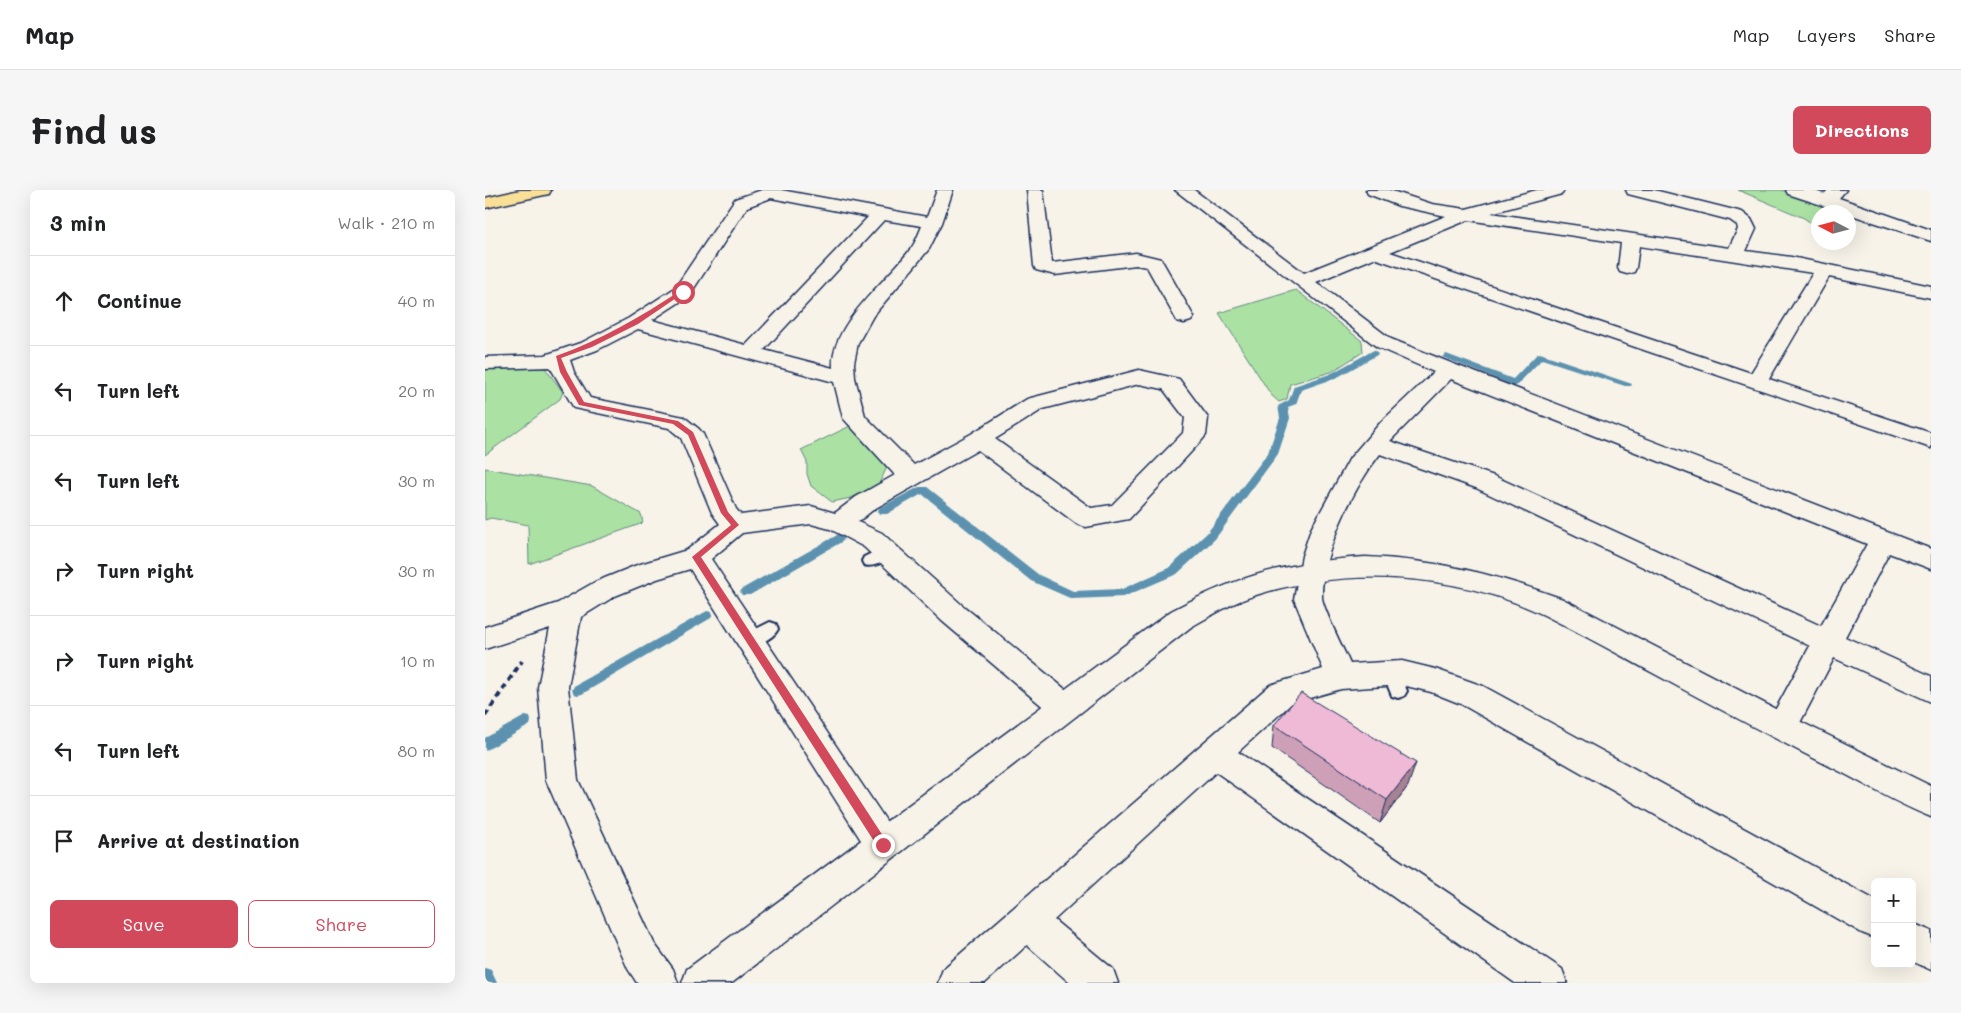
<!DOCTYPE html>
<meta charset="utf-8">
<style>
:root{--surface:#fff;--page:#f6f6f6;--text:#202124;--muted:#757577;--line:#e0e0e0;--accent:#d1495b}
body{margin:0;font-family:Mali,sans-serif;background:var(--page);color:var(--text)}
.controls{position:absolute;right:15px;bottom:15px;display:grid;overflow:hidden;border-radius:8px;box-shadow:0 5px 20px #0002}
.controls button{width:45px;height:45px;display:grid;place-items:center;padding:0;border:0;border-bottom:1px solid var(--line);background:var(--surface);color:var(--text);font:25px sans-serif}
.compass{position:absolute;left:1326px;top:15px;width:45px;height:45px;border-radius:50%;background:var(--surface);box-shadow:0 5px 20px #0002;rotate:276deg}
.stop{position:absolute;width:15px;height:15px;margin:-11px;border:4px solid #d1495b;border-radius:50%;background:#fff}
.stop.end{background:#d1495b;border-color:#fff;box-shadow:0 1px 5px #0008}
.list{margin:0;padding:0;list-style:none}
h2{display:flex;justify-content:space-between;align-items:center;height:65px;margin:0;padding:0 20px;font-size:21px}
h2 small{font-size:16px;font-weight:400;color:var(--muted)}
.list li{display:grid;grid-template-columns:32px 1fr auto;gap:15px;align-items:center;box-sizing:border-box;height:90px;padding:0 20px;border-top:1px solid var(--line)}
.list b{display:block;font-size:19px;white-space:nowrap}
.list em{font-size:16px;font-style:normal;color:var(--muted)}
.actions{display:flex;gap:10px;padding:15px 20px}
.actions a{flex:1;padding:11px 0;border:1px solid var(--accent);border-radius:8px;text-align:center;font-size:18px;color:var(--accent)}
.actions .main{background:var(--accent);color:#fff}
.icon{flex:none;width:28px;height:28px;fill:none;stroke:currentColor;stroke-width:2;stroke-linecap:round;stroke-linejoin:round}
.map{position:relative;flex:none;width:1446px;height:793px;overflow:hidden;border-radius:8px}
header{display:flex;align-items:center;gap:30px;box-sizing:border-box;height:70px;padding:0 25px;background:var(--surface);border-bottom:1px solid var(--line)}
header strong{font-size:24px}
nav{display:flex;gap:28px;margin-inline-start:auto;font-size:18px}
.intro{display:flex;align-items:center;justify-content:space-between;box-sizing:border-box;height:120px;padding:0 30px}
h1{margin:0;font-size:35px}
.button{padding:12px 22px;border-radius:8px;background:var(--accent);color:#fff;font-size:18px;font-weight:700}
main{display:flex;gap:30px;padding:0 30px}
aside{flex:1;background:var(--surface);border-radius:8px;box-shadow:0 5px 20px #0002}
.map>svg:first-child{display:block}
</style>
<header>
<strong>Map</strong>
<nav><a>Map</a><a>Layers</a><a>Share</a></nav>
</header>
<div class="intro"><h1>Find us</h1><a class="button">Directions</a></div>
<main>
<aside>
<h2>3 min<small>Walk · 210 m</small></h2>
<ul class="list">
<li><svg class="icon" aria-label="ahead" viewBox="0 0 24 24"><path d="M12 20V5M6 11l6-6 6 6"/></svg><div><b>Continue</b></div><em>40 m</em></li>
<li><svg class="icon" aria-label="left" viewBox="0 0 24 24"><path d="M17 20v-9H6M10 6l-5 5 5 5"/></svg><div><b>Turn left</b></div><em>20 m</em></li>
<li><svg class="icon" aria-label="left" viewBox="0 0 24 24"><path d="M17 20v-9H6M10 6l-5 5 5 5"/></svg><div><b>Turn left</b></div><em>30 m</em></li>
<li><svg class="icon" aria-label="right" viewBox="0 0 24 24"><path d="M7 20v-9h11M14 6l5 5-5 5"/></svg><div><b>Turn right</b></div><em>30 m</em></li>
<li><svg class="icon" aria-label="right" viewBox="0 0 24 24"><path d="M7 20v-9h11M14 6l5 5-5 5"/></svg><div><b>Turn right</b></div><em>10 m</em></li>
<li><svg class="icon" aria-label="left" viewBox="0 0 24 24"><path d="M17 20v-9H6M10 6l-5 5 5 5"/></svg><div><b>Turn left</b></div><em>80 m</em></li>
<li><svg class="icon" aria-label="arrive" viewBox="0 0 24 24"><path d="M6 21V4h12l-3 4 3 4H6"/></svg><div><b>Arrive at destination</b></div></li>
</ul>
<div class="actions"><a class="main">Save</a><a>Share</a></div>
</aside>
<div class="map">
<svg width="1446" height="793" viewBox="0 0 1446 793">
<rect width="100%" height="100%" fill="#f7f3e8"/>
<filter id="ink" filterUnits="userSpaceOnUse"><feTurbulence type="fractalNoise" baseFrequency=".02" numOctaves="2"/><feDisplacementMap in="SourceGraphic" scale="10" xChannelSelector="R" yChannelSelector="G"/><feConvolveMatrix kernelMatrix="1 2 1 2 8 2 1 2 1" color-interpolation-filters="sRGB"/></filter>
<g filter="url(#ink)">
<!-- green -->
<g fill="#abe1a3" stroke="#638880">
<path d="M1253,0H1296L1338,12L1360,22H1334L1333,38L1319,28Z"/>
<path d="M811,100L877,151L878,162L846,182L805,194L802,209L794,212L786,205L734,123Z"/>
<path d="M60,178L78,202L75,209L0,265V179Z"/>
<path d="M365,236L404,273L394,294L366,308L347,312L326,296L322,284V272L316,260Z"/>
<path d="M0,278L107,296L156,324L158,333L44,374L43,335L6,328L0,330Z"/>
</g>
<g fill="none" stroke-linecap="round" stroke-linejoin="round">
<!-- stream -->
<g fill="#5c92b0" fill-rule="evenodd">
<path d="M889,160L893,163L892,165L851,188L816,200L811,214L803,217L805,228L793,264L730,349L692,384L638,407L587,409L546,391L437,304L402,324H394L393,321L394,318L434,297H442L554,385L588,401L637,399L684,378L722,343L783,263L795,228L793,216L804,210L809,196L845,184Z"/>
<path d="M1055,163L1147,194L1146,196H1140L1057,169L1032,195L1029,196L957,167L961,164L964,165L1028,189L1052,164Z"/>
<path d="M354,344L359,348L358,351L265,405H257L255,402L257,399Z"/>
<path d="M222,421L226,422L228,425L226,428L97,504L93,505L89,504L87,500L89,496Z"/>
<path d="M40,526L45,527L46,531L45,535L0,561V548Z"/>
<path d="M0,778L6,780L12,793H0Z"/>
</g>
<!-- service casing -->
<g stroke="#1b2f5e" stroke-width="4">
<g id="service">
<path d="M401,356L407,358L409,362C404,371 389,378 379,375L377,371L379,367Z"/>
<path d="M285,432L291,434L293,439C288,449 269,458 259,455L256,450L259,445Z"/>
<path d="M907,477L913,479L922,501L919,506L913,508L907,506L898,484L901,479Z"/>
</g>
</g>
<!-- minor casing -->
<g stroke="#1b2f5e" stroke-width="3">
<g id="minor">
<path d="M277,0H296L442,27L452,0H468L457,33L444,59L388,126L373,153L369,173L370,188L380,226L429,275L486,244L542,209L654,180L694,189L723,228L721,245L717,250L644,329L601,337L592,334L493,260L389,319L373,332L397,343L477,415L591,508L595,517L591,526L580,530L569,526L457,431L379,357L345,339L326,334L257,343L226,369L410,644L415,655L410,666L398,671L386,666L205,379L172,389L130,406L96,427L83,497L93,590L169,753L188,779L193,793H152L143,779L61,590L53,497L65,438L0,459V437L73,413L110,392L152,375L202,360L235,334L227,323L196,248L184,238L89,218L65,177L0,179V167L60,165L98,152L144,128L190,98L250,9ZM286,8L383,27L261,155L167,130L204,106L262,17ZM399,30L437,36C434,43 431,51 427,57C403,91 345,133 348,178L279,160ZM153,139L349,192L358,228L410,285L371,307L350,323L326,316L256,325L251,319L218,244L214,239L199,227L105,208L89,182L85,170L112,160ZM654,194L678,199L700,228L698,243L627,315L606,318L510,249L558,219Z"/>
<path d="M542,0H558L567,73L651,63L676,69L709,127L706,131L699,133L692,131L662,77L651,75L570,85L551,80L549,76Z"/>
<path d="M690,0H709L819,83L961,26L914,16L883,4L881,0H904L947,14L981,19L1052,0H1079L1077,4L1006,23L1244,58L1253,39L1252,35L1245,30L1143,4L1141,0H1169L1257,22L1266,29L1271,39L1261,61L1306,67L1446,96V108L1344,87L1284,189L1446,243V258L889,68L831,92L906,149L971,175L1446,359V379L1404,363L1360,447L1446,486V512L1349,468L1308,546L1297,550L1286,546L1281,537L1325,456L991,298L895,264C868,298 836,364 837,407C837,417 860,462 865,474L917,471L950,479L998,496L1390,710V748L1377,743L976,514L946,502L917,495L856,499L807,513L753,562L1077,779L1082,793H1030L731,582L569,730L628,779L633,793H585L542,755L500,793H453L458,779L785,495L838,479L809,409L817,366L826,339L865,268L896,232L949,182L892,157ZM983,30L1136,53L1133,78L1135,82L1142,84L1149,82L1151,78L1154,56L1328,83L1266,183L905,62ZM966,189L1382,354L1336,436L1009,286L905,251Z"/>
<path d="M1301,0H1327L1339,4L1343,0H1361L1354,8L1446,40V51L1303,4Z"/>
<path d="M1427,733L1446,741V780L1427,771Z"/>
</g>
</g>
<!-- tertiary casing -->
<g stroke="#1b2f5e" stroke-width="3">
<path id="tertiary" d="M880,367C953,370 1010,384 1078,409L1308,528L1446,596V627C1415,615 1385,597 1356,582C1292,550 1229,516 1166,482C1131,463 1095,443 1059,425C972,383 863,376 771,405C748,412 727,425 706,437L247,793H197L202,779L686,421C753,385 804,372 880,367Z"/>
</g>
<!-- trunk casing -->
<g stroke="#1b2f5e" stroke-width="3">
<path id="trunk" d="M35,0H66L64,4L0,18V8Z"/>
</g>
<!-- path -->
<path stroke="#1b2f5e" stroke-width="4" stroke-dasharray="6 4.5" stroke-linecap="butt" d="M0,526L37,471"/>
<!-- service -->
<use href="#service" fill="#f7f3e8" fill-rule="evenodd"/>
<!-- minor -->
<use href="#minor" fill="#f7f3e8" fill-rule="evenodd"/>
<!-- tertiary -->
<use href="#tertiary" fill="#f7f3e8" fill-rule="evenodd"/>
<!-- trunk -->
<use href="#trunk" fill="#fadf96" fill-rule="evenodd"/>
</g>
<!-- wall -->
<path fill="#cea0b7" stroke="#1b2f5e" d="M789,535L923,596L895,633L787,558Z"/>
<!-- shaded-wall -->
<path fill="#a78295" stroke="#1b2f5e" d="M931,573L923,596L895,633L902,610Z"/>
<!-- building -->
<path fill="#efbad5" stroke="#1b2f5e" d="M816,503L931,573L902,610L789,535Z"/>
</g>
<!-- route -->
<path fill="#d1495b" d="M195,101L200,102L153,134L107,157L76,168L82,182L99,212L193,231L208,242L243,322L254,335L216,367L402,652L403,655L398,660L394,659L207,367L246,335L236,323L203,245L188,234L94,215L75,182L71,166C116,150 155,127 195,101Z"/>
</svg>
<div class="controls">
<button>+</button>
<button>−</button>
</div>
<svg class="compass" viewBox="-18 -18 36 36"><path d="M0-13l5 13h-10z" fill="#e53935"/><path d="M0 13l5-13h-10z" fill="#757577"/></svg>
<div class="stop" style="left:198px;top:102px"></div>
<div class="stop end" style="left:398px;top:655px"></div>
</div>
</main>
